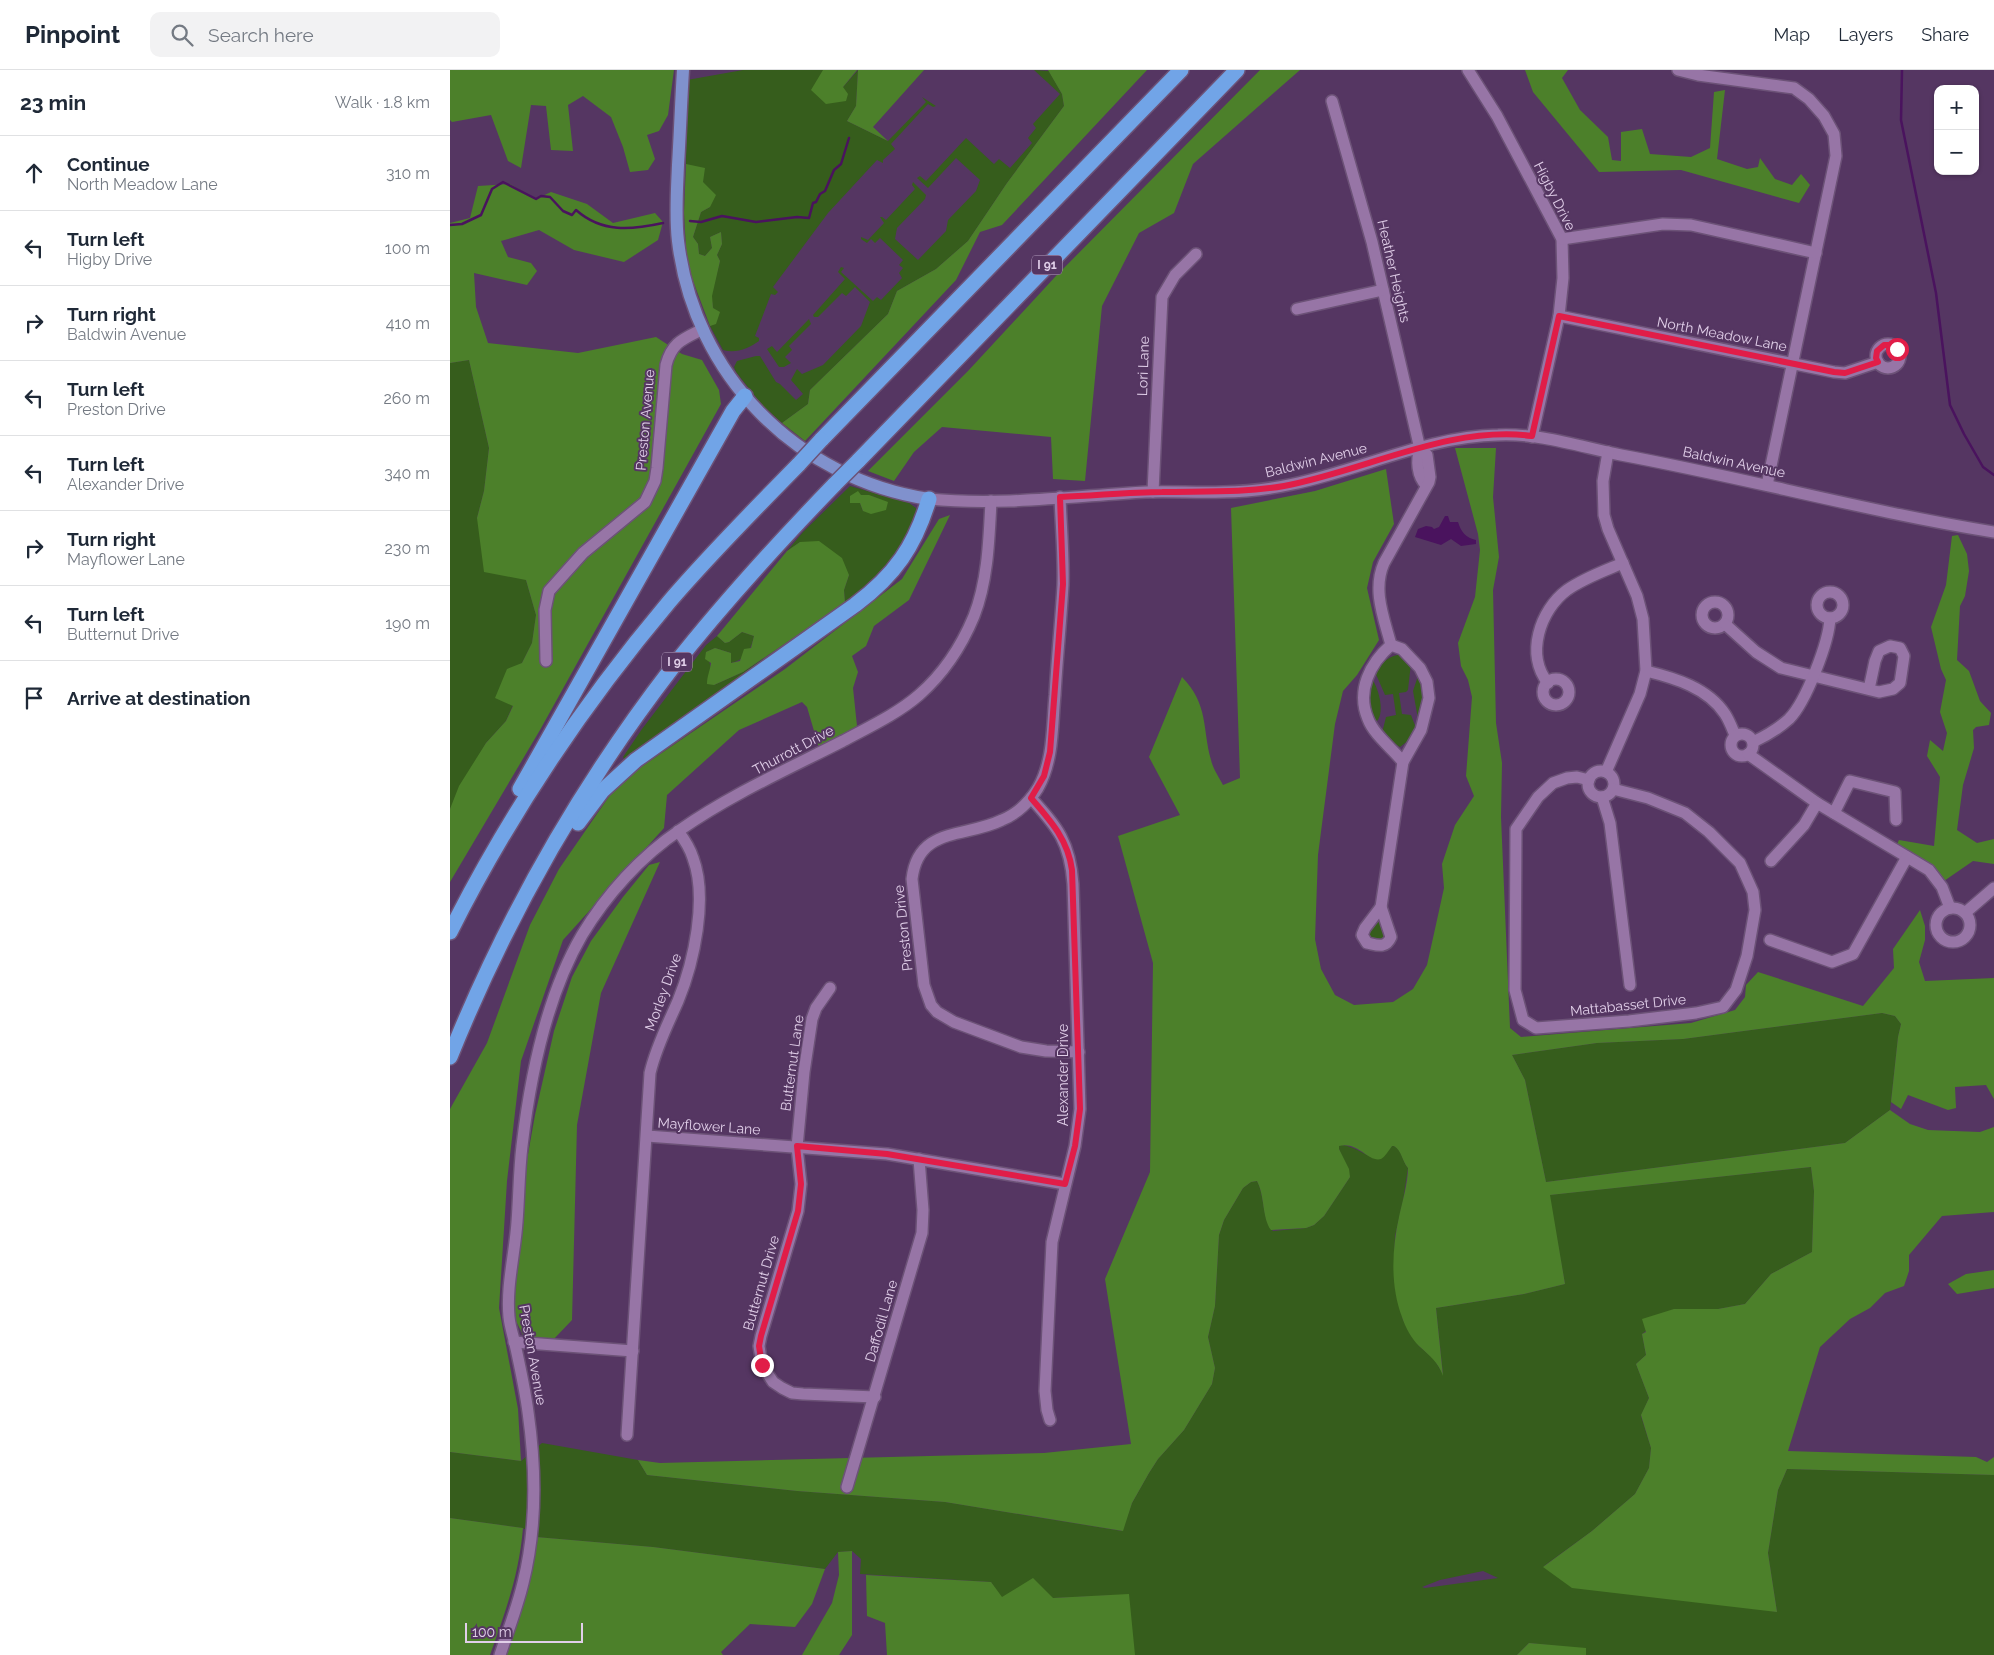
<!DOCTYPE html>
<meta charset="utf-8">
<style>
:root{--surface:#fff;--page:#f2f2f3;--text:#1f2937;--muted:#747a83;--line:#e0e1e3}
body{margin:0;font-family:Raleway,sans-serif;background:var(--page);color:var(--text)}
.controls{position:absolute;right:15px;top:15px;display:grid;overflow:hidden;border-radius:10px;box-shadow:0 1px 4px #0004}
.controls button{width:45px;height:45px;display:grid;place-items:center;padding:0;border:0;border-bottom:1px solid var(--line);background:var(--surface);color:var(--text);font:25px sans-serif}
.scale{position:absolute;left:15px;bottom:12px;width:118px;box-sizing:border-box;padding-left:5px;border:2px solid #e1cfe9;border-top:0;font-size:14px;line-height:18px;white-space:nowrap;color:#e1cfe9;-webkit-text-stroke:4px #553662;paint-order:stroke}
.stop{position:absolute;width:15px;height:15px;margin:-11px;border:4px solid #e11d48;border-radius:50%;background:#fff}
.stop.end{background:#e11d48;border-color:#fff;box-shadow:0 1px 5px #0008}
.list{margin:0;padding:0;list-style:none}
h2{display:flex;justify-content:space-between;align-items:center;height:65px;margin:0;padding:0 20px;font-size:21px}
h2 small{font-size:16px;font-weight:400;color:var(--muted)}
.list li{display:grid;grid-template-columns:32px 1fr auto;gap:15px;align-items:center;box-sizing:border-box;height:75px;padding:0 20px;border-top:1px solid var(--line)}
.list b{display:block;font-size:19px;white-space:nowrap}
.list p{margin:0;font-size:16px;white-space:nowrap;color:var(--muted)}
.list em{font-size:16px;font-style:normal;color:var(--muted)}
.icon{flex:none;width:28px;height:28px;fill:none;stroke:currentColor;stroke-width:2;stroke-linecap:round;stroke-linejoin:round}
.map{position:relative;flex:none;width:1544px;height:1585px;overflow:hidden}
header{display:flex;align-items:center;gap:30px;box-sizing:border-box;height:70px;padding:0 25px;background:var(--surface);border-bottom:1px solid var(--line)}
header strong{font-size:24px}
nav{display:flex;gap:28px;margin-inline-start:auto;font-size:18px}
.search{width:350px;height:45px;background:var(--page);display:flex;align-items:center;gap:12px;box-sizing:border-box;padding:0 18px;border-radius:10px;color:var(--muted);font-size:19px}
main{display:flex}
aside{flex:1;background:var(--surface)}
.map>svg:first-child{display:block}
</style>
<header>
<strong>Pinpoint</strong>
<div class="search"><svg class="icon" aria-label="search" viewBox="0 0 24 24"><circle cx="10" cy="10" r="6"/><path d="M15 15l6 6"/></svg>Search here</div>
<nav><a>Map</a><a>Layers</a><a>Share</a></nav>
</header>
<main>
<aside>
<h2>23 min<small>Walk · 1.8 km</small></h2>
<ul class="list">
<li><svg class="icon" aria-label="ahead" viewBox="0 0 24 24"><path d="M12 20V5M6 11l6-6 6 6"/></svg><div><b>Continue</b><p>North Meadow Lane</p></div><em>310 m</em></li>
<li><svg class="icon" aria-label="left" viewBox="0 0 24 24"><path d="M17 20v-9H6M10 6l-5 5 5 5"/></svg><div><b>Turn left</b><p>Higby Drive</p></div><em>100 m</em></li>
<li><svg class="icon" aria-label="right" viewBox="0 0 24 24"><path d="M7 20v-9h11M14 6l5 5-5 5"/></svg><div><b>Turn right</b><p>Baldwin Avenue</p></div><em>410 m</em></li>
<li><svg class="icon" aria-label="left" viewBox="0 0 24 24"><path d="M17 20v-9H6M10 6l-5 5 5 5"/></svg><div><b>Turn left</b><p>Preston Drive</p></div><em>260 m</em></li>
<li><svg class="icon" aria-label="left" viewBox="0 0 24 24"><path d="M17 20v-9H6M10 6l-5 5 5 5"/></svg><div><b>Turn left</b><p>Alexander Drive</p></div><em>340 m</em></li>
<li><svg class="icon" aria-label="right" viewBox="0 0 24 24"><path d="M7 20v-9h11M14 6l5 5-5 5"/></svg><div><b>Turn right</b><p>Mayflower Lane</p></div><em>230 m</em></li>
<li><svg class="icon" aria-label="left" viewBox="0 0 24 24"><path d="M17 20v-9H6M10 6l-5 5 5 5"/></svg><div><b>Turn left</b><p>Butternut Drive</p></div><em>190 m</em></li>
<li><svg class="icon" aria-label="arrive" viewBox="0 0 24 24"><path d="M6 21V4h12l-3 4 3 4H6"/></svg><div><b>Arrive at destination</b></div></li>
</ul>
</aside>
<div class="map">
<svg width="1544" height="1585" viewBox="0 0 1544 1585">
<rect width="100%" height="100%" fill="#553662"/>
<!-- green -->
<g fill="#365d1c" fill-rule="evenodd">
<path d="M293,0H374L393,17L408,0L406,36L397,51L438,71L476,32L472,27L486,36L483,37L478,34L441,74L445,79L433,90V93L427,90L378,143L323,217L328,222L325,225L321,224L305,266L309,268V271C299,278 286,284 273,280L260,256L266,253L261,226L270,191L267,185L272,174L271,162L260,167L262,178L255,186L249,184L248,174L243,167L251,142L260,137L253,112L236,94L237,10Z"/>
<path d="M584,0L599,1L612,24L614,36L557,113L518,171L486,199L447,221L438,244L360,320L358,334L332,353L312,335L286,302L284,297L287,291L306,286H310L326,312L330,314L346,330L353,324L341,310L347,299L352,304L373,295L411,256L420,232L405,217L396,226L392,223L368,247H364L363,245L395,209L388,202L391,197L394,198L391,202L423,231L427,227L431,230L452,208L449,203L453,198L449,195L453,190L430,168L425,173L421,169L417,173L411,169V167L418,170L434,153L430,147H432L436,150L465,119L462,115L463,112L476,125L475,129L447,158L445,169L468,190L496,161L498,150L526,121L530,110L506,88L478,118L467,108L470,106L476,111L516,68L544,94L549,89L560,98L582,73L578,68L586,58L583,54L610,24Z"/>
<path d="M359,249L361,254L339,276L342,280L335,287L341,293L334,297H329L317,279L322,276L327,282Z"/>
<path d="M19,290L39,378L34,421L27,448L76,510L86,545L82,573L72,593L46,628L63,635L56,651L36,673L0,739V293Z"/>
<path d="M400,416L459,433L466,438L467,444L445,490L408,524L395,533L394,520L399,505L350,472L337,481L353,462ZM411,425L426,427L413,441L410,433H401Z"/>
<path d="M292,562L304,566C301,580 295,590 281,593V583L265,578L256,582C261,593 261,604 264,615L293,602L332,577L331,579L176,692L173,687L192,659L256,575L267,566L275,573L279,572Z"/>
<path d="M952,584L961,593L958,620L956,622L949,623L952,644L961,645L966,658L959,670L950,677L942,672L932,663L936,647L946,645L943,624L935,625L925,602C933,591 939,586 952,584Z"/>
<path d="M969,603L975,626L968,649L963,621Z"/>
<path d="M922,609C929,619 936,645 925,653C918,637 918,626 922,609Z"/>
<path d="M928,844L936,865L932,871L920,869L918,863Z"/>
<path d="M1432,943L1445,946L1451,954L1448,967L1440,1040L1395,1073L1096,1112L1075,1010L1062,985L1147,973L1233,969Z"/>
<path d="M891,1075C906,1076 914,1086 928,1089L942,1076H944C953,1081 952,1091 958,1098L953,1131L945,1166L944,1194L945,1213L953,1250L969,1276L984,1289L993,1304L986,1238L1074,1224L1115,1214L1099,1125L1361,1097L1364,1121L1362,1182L1321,1204L1295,1234L1268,1239H1224L1192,1264L1196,1285L1186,1294L1199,1328L1191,1346L1201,1378L1199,1398L1185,1424L1142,1461L1094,1496L1327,1542L1318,1483L1328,1420L1337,1399L1544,1405V1585H1136V1579L1079,1573L1067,1585H665L669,1525L603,1528H551L541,1512L410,1504L411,1489L402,1481L388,1482L375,1499L203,1477L86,1467L73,1458L0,1448V1382L71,1391L92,1373L188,1390L197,1405L347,1421L495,1432L672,1461L682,1433L699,1403L708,1389L734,1360L762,1314L765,1298L758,1267L765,1236L769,1165L774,1150L793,1118L801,1112L807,1111C815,1126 812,1150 823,1161L856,1158L864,1155L874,1146L900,1107L889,1079V1076ZM1033,1501L1048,1508L975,1518L972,1517L990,1510Z"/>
</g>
<!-- forest -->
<g fill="#4c802a">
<path d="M0,0H224L218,45L209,61L197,65L205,89L198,100L180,102L173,77L161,47L133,26L118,35L123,81L101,80L96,36L81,35L71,98L58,91L41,45L2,52L0,50Z"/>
<path d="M373,0H407L393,17L398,24L396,31L376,34L361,20Z"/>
<path d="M408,0H474L423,57L438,71L397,51L406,36Z"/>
<path d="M598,0H697L552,155L530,162L506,210L355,371L332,353L358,334L360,320L438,244L447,221L486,199L518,171L557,113L614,36L612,24Z"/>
<path d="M810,0H850L743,94L724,143L689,163L652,236L635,411L603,409L601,367L492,357L464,382L444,411L418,401L518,301L605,207Z"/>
<path d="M1075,0H1118L1112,8L1130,40L1158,67L1162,90L1171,91V62L1192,59L1200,84L1241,87L1260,78L1264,22L1275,20L1267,89L1297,99L1308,97L1310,88L1325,109L1342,115L1351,104L1360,115L1349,133L1231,100L1149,102L1083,22Z"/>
<path d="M236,94L255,98L253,112L266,125L260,137L251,142L243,167L248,174L249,184L255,186L262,178L260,167L271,162L272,174L267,185L270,191L262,226L263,238L270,242L266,254L260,256L237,195L234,143Z"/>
<path d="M60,114L86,129L101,122L137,134L163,153L205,143L213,152L208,170L174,192L124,180L89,160L51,171L58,187L81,193L87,201L77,215L24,203L26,237L38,273L128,283L206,267L232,284L252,290L269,320L271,334L90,660L0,812V739L9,716L36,673L56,651L63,636L45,628L57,599L72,593L82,573L86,545L76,510L34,502L27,448L34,421L39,378L19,290L0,293V153L20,148L28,116Z"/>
<path d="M1005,378H1046L1043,427L1049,487L1043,520L1046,653L1052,693L1051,747L1060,958L1071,967L1241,953L1285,940L1295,927L1296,915L1308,902L1413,936L1444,898L1443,879L1470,840L1475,856V870L1469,892L1475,911L1544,908V1029L1536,1015L1505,1017L1506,1038L1498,1040L1458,1025L1451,1039L1441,1032L1448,967L1451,954L1445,946L1432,943L1233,969L1147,973L1062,985L1075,1010L1096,1112L1395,1073L1440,1040L1460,1054L1478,1060L1530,1062L1544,1057V1142L1492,1146L1459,1185V1201L1454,1216L1435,1223L1420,1238L1400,1249L1370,1277L1338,1381L1526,1387L1537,1392L1544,1387V1405L1337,1399L1328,1420L1318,1483L1327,1542L1122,1518L1093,1497L1142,1461L1185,1424L1199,1398L1201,1378L1191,1345L1199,1328L1186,1294L1196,1285L1192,1264L1196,1262L1192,1249L1224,1239H1268L1295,1234L1321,1204L1362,1182L1364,1121L1361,1097L1100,1125L1115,1214L1074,1224L986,1238L993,1306C988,1292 980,1286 969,1276C962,1269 955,1257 952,1247C940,1215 942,1179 949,1147C952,1133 958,1113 958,1098C952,1091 952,1081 944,1076H942C939,1080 935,1087 931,1089C919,1093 908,1071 889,1076V1079L899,1099L900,1107L874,1146L864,1155L856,1158L821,1160C812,1148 815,1126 807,1111L801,1112L793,1118L774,1150L769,1165L765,1236L758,1267L765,1298L762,1314L734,1360L708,1389L699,1403L682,1433L673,1461L495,1432L347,1421L197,1405L188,1390L210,1393L594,1383L681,1374L655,1209L700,1102L703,893L668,766L730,745L699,687L732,607C759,635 752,658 761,690C763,699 769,707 773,715L790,708L781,438L865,421L936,399L944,454L923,492L917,518L929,570L907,605L893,621L885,654L868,785L865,869L871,899L885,925L904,935L943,932L963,919L977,895L985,859L994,818L992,794L1005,755L1024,726L1016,706L1022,627L1018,610L1011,596L1008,573L1025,527L1030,480L1028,464Z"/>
<path d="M408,421L411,425H419L438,432L436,440L421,444L413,441L410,433H400V426Z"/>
<path d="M500,445L459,530L424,556L416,576L402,586L408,602L403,618L407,656L369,678L357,637L352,632L289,660L217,725L214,758L113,870L71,991L57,1111L49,1238L68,1339L71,1391L0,1382V1039L37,973L80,855L109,799L169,712L335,599L452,509L489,449Z"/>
<path d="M1508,465L1517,484L1519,501L1515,526L1510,536L1507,590L1519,601L1530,631L1541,643L1539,655L1526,657L1523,660L1524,678L1513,715L1507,760L1527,773L1544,769V794L1523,791L1494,811L1446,776L1449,770L1484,776L1490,707L1477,686L1480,670L1493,681L1497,663L1490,642L1496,610L1491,599L1481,557L1496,515L1502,466Z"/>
<path d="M369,471L392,488L399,505L394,520L395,533L293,602L264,615L257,614C257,606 260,601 261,593L255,589L256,582L265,578L281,583V593L290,591L294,579L301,578L304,566L292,562L279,572L275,573L267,566L337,481L350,472Z"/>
<path d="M210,792L151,923L127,1055L122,1250L102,1271L74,1267L66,1251L64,1233L75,1101L85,1045L104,961L122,907L141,871L173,827L199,795Z"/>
<path d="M1544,1200V1218L1507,1224L1498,1214L1516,1204Z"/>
<path d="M0,1448L73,1458C69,1505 56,1540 40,1585H0Z"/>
<path d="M86,1467L203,1477L375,1499L362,1534L345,1557L300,1554L271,1582L273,1585H56L74,1533Z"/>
<path d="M402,1481V1565L389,1585H352L382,1533L389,1505L388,1482Z"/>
<path d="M416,1505L541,1512L552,1527L583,1508L603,1528L679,1524L685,1585H437L435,1553L417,1546Z"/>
<path d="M1079,1573L1136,1578V1585H1067Z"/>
</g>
<!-- water -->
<path fill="#4a135e" d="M995,446H998L1000,452H1008C1011,462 1016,468 1026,470V474L1011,476L1001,469L991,475L965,467L968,459L976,456L982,457L984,459L989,457Z"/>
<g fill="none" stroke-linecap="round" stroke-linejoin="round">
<!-- stream -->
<g stroke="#4a135e" stroke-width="2.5">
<path d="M1452,0L1451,50L1486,223L1500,335L1514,364L1533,397L1544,405"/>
<path d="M240,151L251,152L272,146L306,152L347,147L359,148L363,133L366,132L370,124L375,121L384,100L391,94L399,68"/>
<path d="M0,155L12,154L31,145L42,119L53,112L86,129L91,126L100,127L113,141L122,145L126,140C152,163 181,160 213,153"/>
</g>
<!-- minor casing -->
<g stroke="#6c5277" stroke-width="14">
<g id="minor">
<path d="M1018,0L1047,46L1112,169L1113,208L1109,246L1082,367"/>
<path d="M1228,0L1248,5L1344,18L1359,29L1374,46L1384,64L1386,86L1317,415"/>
<path d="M882,31L922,172L970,379"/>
<path d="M1112,169L1213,154L1241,155L1366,183"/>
<path d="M847,239L933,220"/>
<path d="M1109,246L1384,302L1395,303L1428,292"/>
<circle cx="1438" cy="286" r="12"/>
<path d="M970,379C966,390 967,406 976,415"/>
<path d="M703,422L712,227L725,205L746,184"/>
<path d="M610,427C611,456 614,486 613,515C611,551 607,588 605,625C602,655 604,690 588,718C580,731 567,744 552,750C516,768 468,756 462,809L474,915L481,935L487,942L504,952L571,977L596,981L629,982"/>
<path d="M479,429C551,436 625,426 696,422C722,421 747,423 773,422C796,422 820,419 843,414C911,400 978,366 1048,365C1090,363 1131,377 1171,385C1296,408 1419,442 1544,462"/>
<circle cx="1380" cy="535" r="13"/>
<circle cx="1265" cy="545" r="13"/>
<path d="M1275,554L1306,582L1331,598L1429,622L1443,619L1450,613L1454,586L1450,578L1440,576L1429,581L1425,591L1419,619"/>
<path d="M941,575C934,548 922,520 934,493L979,412L980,407L977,385L970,379"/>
<path d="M941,575C920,593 906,621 918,649C924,665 942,678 953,692"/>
<path d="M96,591L95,540L99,521L133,483L195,432L205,411L207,398L216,295C222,272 233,269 253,259"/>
<path d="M1196,601C1225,608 1258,618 1275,644C1279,650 1282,658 1285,665"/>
<circle cx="1106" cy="622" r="13"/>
<path d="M1098,613C1075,585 1090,540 1117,520C1134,508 1154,501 1173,493"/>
<circle cx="1292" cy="675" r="11"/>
<path d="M1303,672C1316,666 1328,659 1339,649C1356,632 1379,572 1380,548"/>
<path d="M1298,684L1367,733L1479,800L1492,817L1500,838"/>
<circle cx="1151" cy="714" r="13"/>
<path d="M1156,702L1190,624L1196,601L1193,549L1187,526L1158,459L1154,445L1153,411L1158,382"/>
<path d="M1139,710L1127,707L1117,708L1103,713L1088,727L1066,759L1065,920L1073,950L1086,958L1179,951L1246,943L1273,937L1286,920L1297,886L1305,840L1303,822L1290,793L1259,762L1235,743L1198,728L1163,719"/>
<path d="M1152,727L1160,753L1180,915"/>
<path d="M581,728C608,758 620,772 623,814L630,1039L625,1076L602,1172L595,1321L597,1340L600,1350"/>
<path d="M1384,743L1400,711L1445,722L1446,750"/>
<path d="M1321,791L1354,755L1367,733"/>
<path d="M931,837L953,692L971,660L979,628L977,612L970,598L952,579L941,575"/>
<path d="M931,837L941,867C936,879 927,875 917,873L912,865L915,858Z"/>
<circle cx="1503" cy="855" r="17"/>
<path d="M1515,843L1544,818"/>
<path d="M1320,870L1382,892L1403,884L1457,787"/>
<path d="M380,918L366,938L362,949L354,1002L347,1077L351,1114L348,1141L311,1266L309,1276L312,1295L323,1312L332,1318L342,1323L353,1324L425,1327"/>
<path d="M197,1066L437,1084L615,1114"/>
<path d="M64,1272L183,1281"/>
<path d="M177,1365L200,1003C206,977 218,954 228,931C244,892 258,828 243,788C240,778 234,769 228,761"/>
<path d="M397,1417L472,1163L473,1140L469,1089"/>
<path d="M50,1585C58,1561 67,1538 73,1513C87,1457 86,1398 78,1342C75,1319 70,1297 65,1274C63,1265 60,1257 59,1247C56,1216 65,1183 67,1152C69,1126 69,1101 72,1076C80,1008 97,925 132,865C156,825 191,786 230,760C280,725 338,699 393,671C419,657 447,644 469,625C493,604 512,575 524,546C538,510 539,469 541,431"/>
</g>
</g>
<!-- major casing -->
<g stroke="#6c5277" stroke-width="15">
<path id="major" d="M233,0C231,32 230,63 228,95C227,120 225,146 228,171C244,305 347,409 479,429"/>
</g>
<!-- highway casing -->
<g stroke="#6c5277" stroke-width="18">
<g id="highway">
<path d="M371,370L731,0"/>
<path d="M408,391L787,0"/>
<path d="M70,719L283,341L295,326"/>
<path d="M128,753L152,721L186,690L405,535C445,505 465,476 479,429"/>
<path d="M0,862C60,743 134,633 219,532C260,484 305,439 349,394"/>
<path d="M0,987C56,848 131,716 222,598C273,533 328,473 385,414"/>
</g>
</g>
<!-- minor -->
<use href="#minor" stroke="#9775a6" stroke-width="11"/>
<!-- major -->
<use href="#major" stroke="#8091cd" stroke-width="12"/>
<!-- highway -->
<use href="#highway" stroke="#71a4e7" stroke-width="15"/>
<!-- highway-bridge casing -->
<g stroke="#6c5277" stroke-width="18" stroke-linecap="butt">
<g id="highway-bridge">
<path d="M349,394L371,370"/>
<path d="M385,414L408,391"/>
</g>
</g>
<!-- highway-bridge -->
<use href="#highway-bridge" stroke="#71a4e7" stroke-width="15"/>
</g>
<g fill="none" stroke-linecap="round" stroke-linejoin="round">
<!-- route -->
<path stroke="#e11d48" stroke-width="6" d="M312,1295L309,1276L311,1266L348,1141L351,1114L347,1076L437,1084L615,1114L625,1076L630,1039L622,800C618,770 601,751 581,728L594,706L600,682L613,514L610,427C644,426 678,422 712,422C753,421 793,423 834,416C915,401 999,355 1082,366L1109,246L1384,302L1395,303L1428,292L1426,288L1427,281L1434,275H1441L1447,279"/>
</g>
<g text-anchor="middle" stroke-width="4" stroke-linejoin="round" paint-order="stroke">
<!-- shield labels -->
<g fill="#553662" stroke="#b7a1c0" stroke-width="1">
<rect x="582" y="185.5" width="30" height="19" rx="4"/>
<rect x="212" y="582.5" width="30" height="19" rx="4"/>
</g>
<g font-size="12" font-weight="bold" fill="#e1cfe9">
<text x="597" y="199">I 91</text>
<text x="227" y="596">I 91</text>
</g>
<!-- street labels -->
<g font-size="14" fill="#e1cfe9" stroke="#553662">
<text transform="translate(1105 126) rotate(63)" y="5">Higby Drive</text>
<text transform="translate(944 201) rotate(77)" y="5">Heather Heights</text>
<text transform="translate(1272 264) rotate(11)" y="5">North Meadow Lane</text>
<text transform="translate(693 296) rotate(-88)" y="5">Lori Lane</text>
<text transform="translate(195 350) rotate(-85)" y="5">Preston Avenue</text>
<text transform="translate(866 390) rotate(-14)" y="5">Baldwin Avenue</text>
<text transform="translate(1284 392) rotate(12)" y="5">Baldwin Avenue</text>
<text transform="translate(343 680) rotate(-28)" y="5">Thurrott Drive</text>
<text transform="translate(453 858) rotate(-96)" y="5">Preston Drive</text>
<text transform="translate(213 922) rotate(-70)" y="5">Morley Drive</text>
<text transform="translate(1178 935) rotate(-6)" y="5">Mattabasset Drive</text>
<text transform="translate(342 993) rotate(-82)" y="5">Butternut Lane</text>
<text transform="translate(613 1005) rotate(-90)" y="5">Alexander Drive</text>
<text transform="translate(259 1056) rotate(4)" y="5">Mayflower Lane</text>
<text transform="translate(311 1213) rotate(-74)" y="5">Butternut Drive</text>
<text transform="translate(431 1251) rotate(-74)" y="5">Daffodil Lane</text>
<text transform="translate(83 1285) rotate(80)" y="5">Preston Avenue</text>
</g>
</g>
</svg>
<div class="controls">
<button>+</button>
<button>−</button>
</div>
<div class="scale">100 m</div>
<div class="stop" style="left:1447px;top:279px"></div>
<div class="stop end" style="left:312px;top:1295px"></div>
</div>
</main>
